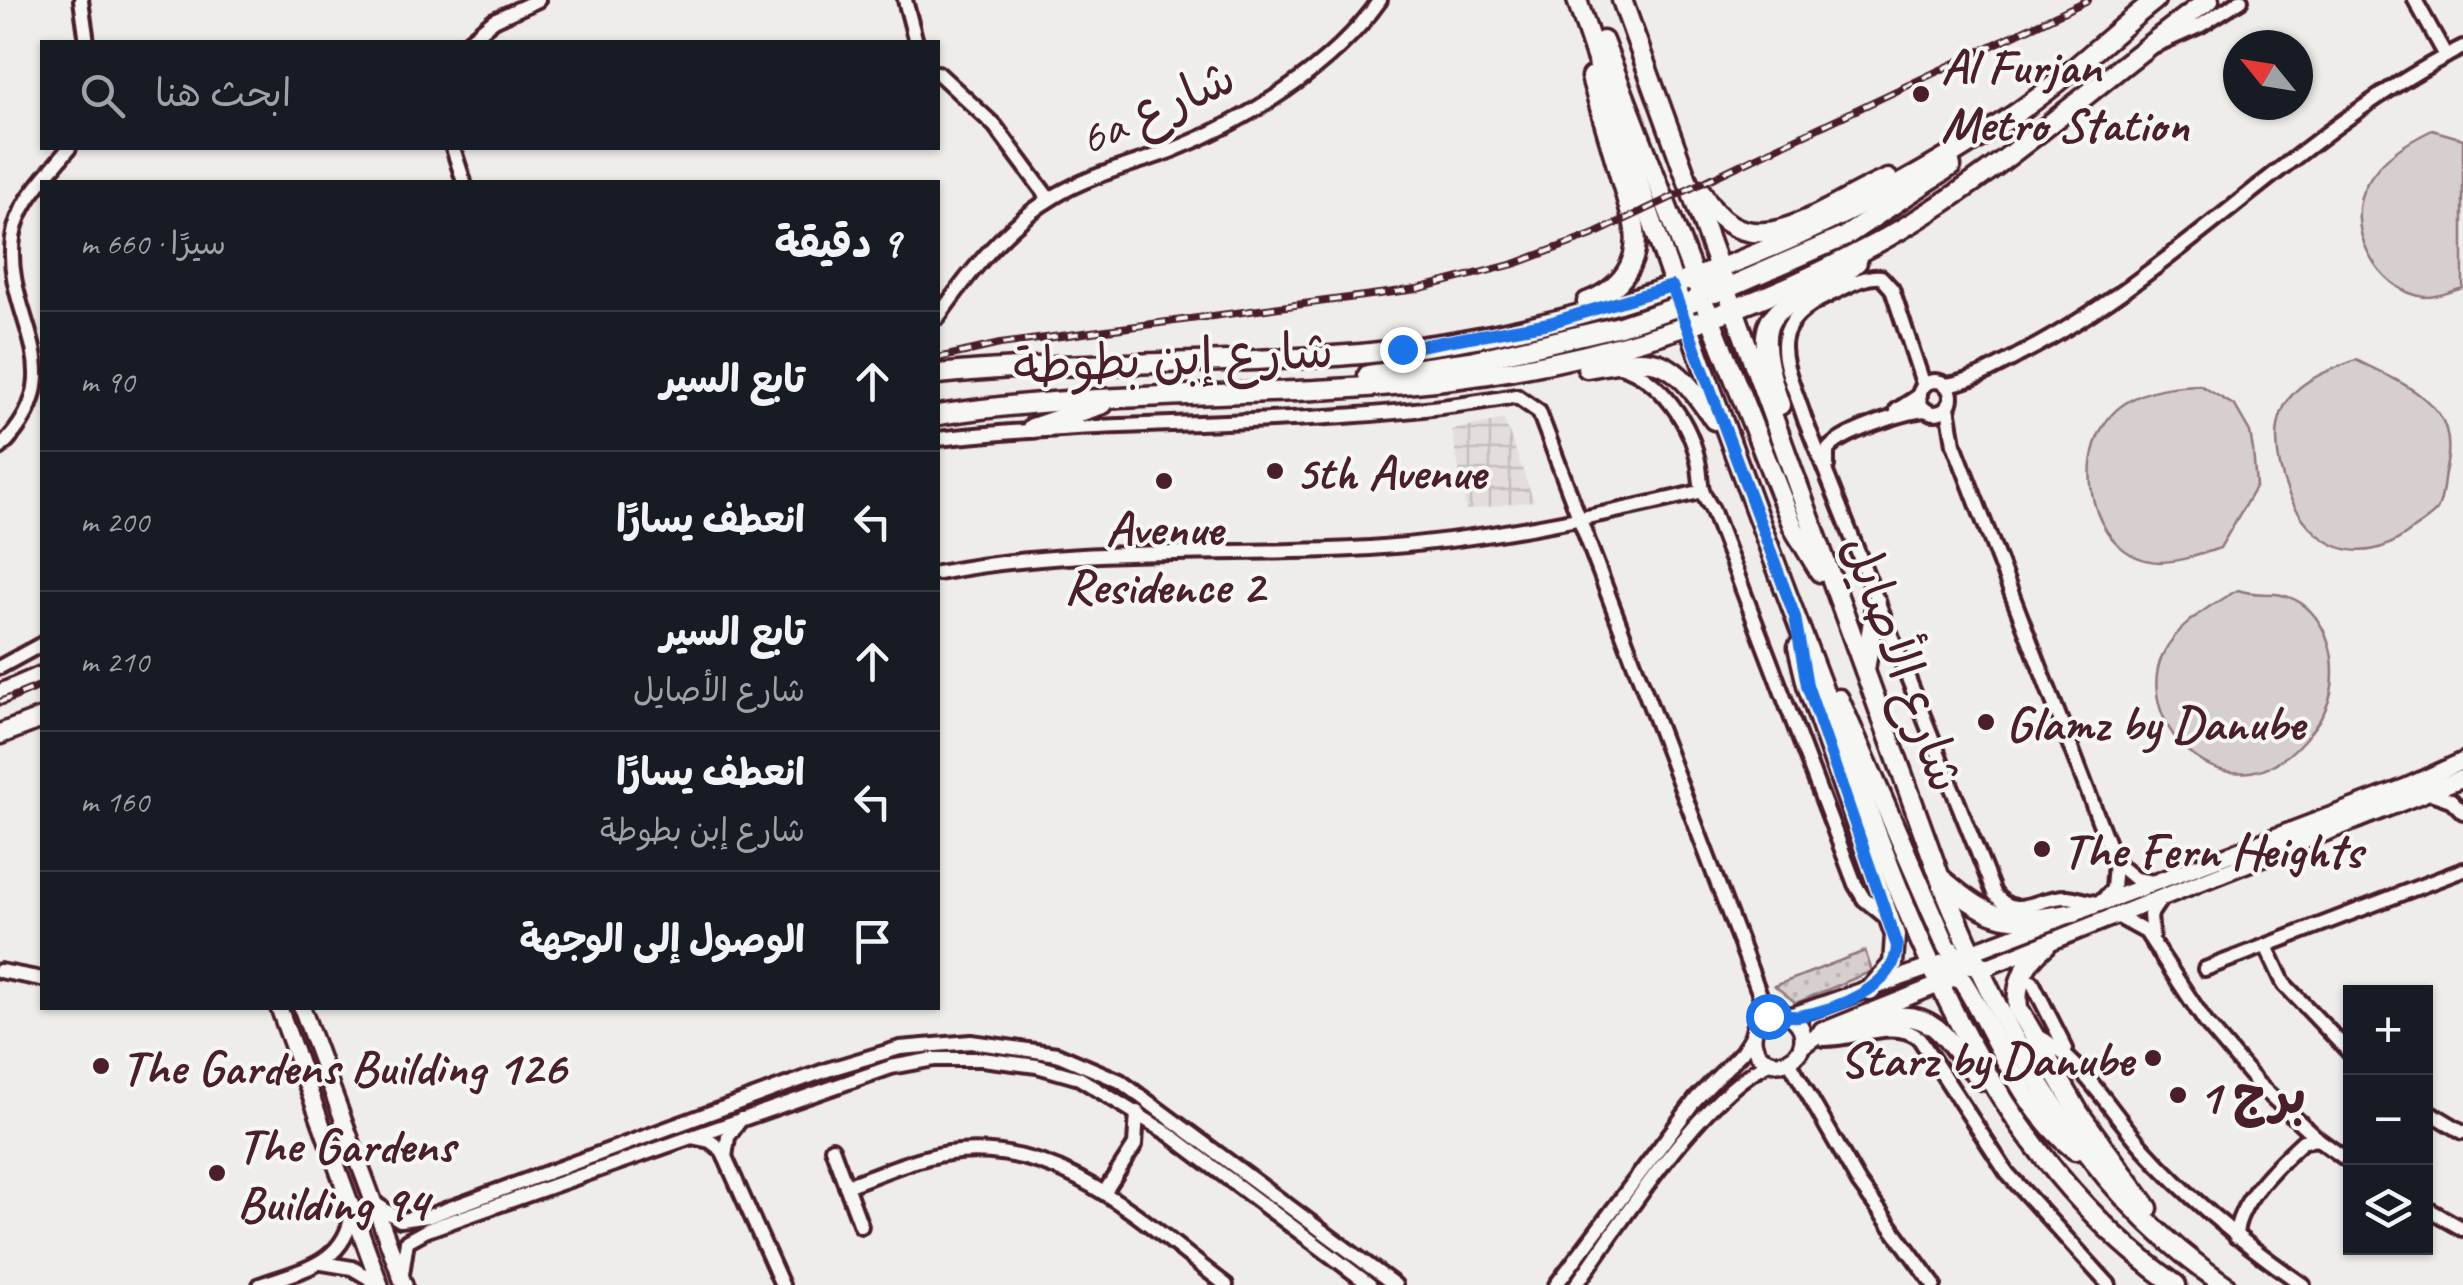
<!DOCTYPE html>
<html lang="ar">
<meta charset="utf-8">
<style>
:root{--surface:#171b24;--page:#20242c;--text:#f1f3f6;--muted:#9ea1a6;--line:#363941}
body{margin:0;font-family:Caveat,"Playpen Sans Arabic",sans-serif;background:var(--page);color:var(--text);direction:rtl}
.controls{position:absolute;right:30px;bottom:30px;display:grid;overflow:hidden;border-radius:0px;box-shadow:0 2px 8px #0004}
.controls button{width:90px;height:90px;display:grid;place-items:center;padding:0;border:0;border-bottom:2px solid var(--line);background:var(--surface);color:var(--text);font:50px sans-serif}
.compass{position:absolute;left:2223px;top:30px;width:90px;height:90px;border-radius:50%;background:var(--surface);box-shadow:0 2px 8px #0004;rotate:300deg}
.stop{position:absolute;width:30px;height:30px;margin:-22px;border:8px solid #1a73e8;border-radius:50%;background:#fff}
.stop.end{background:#1a73e8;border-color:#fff;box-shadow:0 2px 10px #0008}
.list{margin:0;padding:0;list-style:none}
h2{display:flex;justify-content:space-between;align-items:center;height:130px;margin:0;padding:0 40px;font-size:42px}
h2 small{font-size:32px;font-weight:400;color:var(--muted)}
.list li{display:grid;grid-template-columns:65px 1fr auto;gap:30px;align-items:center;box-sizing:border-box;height:140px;padding:0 40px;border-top:2px solid var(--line)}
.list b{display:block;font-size:38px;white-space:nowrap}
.list p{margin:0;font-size:32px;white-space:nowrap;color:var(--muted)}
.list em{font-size:32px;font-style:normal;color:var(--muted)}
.icon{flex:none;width:55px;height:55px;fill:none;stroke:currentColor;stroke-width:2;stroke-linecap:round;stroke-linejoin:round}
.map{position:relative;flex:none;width:2463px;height:1285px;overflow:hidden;direction:ltr}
.search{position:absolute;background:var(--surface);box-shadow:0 2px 8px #0004;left:40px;top:40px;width:900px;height:110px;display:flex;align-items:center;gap:25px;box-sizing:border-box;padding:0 35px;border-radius:0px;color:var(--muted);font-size:38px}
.panel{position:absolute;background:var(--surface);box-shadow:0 2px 8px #0004;left:40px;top:180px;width:900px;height:830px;border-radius:0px;direction:rtl}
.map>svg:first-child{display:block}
</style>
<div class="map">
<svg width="2463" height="1285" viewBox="0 0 2463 1285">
<defs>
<pattern id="industrial-grid" width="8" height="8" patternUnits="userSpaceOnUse" patternTransform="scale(2.5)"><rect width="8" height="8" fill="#e3dedc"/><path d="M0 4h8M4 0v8" fill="none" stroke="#c4bebd"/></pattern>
<pattern id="grass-dots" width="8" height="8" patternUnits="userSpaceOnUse" patternTransform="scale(2.5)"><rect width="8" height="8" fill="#d7cfce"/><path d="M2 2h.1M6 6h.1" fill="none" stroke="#bab1b1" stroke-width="1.8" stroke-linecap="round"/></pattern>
</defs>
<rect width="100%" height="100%" fill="#efedea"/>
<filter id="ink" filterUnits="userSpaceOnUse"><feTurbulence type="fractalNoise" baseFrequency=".01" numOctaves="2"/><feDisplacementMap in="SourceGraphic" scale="20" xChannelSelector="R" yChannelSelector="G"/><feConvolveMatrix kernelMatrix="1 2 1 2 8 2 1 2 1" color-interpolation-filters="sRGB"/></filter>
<g filter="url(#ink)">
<!-- industrial -->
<path fill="url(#industrial-grid)" d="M1504,419L1534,501L1466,510L1452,430Z"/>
<!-- grass -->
<path fill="url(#grass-dots)" stroke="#90777c" stroke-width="2.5" d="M1865,951L1872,971L1796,1003L1775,986Z"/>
<!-- pitch -->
<g fill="#d7cfce" stroke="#90777c" stroke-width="2.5">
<path d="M2432,130L2463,139V288C2452,291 2436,298 2425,297C2377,292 2342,224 2367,183C2382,157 2406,143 2432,130Z"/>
<path d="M2356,360C2383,373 2421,389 2439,414C2451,432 2450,453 2445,473C2443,483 2443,501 2437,510C2432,517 2420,524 2413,529C2340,589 2278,514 2277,439C2277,388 2316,375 2356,360Z"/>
<path d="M2200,385L2235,406L2250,432L2253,450L2256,486L2220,548C2202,554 2180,562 2160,562C2086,560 2065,440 2127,402C2151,388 2173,386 2200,385Z"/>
<path d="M2238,590C2251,595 2263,593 2276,594C2315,599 2333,638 2333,673C2333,702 2322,720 2303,741C2229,824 2130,725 2163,654C2177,625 2211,604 2238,590Z"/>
</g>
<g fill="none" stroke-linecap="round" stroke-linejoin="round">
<!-- minor casing -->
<g stroke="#4a1f2b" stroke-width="20">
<g id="minor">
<path d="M81,0L87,42"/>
<path d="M905,0L916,42"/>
<path d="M2415,0L2446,56"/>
<path d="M467,42L494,20L538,0"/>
<path d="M2156,45L2201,25L2241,0"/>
<path d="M938,73L995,126L1049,199"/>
<path d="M453,148L464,182"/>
<path d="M938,317C969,273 1008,223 1055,196C1090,175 1132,165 1170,151C1247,121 1332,68 1380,0"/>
<path d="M1620,366C1661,378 1692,425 1699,466C1702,489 1699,489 1712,509L1855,884L1864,899L1887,918"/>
<circle cx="1935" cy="397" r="16"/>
<path d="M1946,385C1972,382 2000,365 2023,353C2183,269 2302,128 2463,47"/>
<path d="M1924,386L1892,289L1881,277C1863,275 1845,288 1829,295C1760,327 1786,362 1805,420L1994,893C2016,923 2040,895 2068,897C2079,898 2088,903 2100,903L2113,889L2115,862L1954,444L1948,407"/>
<path d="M1897,410L1920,395"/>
<path d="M938,439C1130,417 1324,430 1516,396L1539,412L1768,1016"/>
<path d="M0,448C79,370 2,318 13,238C19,199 47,177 69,148"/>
<path d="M1827,466V451C1839,433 1904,412 1926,410"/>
<path d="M938,573C1078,545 1227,557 1370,548C1482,540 1591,518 1699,492"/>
<path d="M0,667L42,644"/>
<path d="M2431,793L2451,800L2463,812"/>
<path d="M2117,864L2135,879L2153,882"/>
<path d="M2115,915L2146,932L2206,1023L2258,1084L2318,1139L2350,1162"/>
<path d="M2152,937L2150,915L2162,897"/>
<path d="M2266,946L2284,984L2350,1053"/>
<path d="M2205,969L2463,870"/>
<path d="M0,971L42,979"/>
<path d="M2032,982L2066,1049"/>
<path d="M2033,1033C2082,1058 2108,1109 2144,1149C2192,1202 2245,1245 2303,1285"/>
<path d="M1824,1039C1856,1040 1892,1018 1919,1038L2007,1173L2109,1285"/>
<path d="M1789,1061L1859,1183L1934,1285"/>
<path d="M2426,1110L2463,1132"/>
<path d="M691,1137L710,1141L722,1150L782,1285"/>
<path d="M832,1148L861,1226"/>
<path d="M725,1157L728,1137L741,1119"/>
<path d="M846,1186C879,1174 914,1158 949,1153C1062,1138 1143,1222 1226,1285"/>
<path d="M1104,1193L1135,1145L1137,1112"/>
<path d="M373,1202L400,1220L429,1216L830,1069L900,1048L971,1042L1057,1054L1120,1081L1395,1285"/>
<path d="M2426,1208L2463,1229"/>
<path d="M2236,1237C2236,1203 2279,1163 2303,1141L2318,1139"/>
<path d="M322,1263L352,1268L379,1284"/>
<path d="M402,1274L407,1241L427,1230L891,1067L934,1059H982L1037,1066L1079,1078L1169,1134L1370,1285"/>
<path d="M260,1285C302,1270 346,1263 352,1212"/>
<path d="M1556,1285L1696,1099L1742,1052L1754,1033"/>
<path d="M1576,1285C1622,1222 1702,1093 1771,1062"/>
</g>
</g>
<!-- tertiary casing -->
<g stroke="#4a1f2b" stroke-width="22">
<g id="tertiary">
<path d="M1964,955L2406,787L2463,761"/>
<path d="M1979,970L2463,778"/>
<path d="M279,1008L380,1285"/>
<path d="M302,1008L404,1285"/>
<circle cx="1778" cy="1038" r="25"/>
<path d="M1791,1016L1942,963"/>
<path d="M1802,1046L1823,1031L1948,981"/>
</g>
</g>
<!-- secondary casing -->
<g stroke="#4a1f2b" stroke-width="25">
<g id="secondary">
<path d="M1577,0C1650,220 1727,439 1810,655C1898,883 1967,1137 2176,1285"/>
<path d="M1622,0L1940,878C2003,1033 2081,1188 2225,1285"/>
<path d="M1603,41L1698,287"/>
<path d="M1700,190C1748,279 1824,204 1888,179"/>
<path d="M1715,293L1844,237L1951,166"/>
<path d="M1587,302C1621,289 1642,262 1634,224L1591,77"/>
<path d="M1706,307L1794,529L1820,572"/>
<path d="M1587,368C1661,354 1670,356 1714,420"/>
<path d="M938,374C1078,360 1220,366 1361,354C1596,332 1819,245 2014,115C2064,81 2108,37 2155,0"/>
<path d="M1368,375L1471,361L1620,326L1694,301L1718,270"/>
<path d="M1780,405C1739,285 1793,321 1857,262"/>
<path d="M938,415C1103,389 1269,399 1435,381C1588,365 1738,318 1873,245C1995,180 2097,80 2209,0"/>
<path d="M1032,428L1103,404"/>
<path d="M1798,647L1807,685L1895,935L1893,964L1870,990"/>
<path d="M1865,670L1876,602"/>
<path d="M0,694L42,676"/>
<path d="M1839,699L1947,947L1963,964L1987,967"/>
<path d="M0,734L42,718"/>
<path d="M1943,880C1994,923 2010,924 2074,913"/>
<path d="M2046,945C2026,961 2015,983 2018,1008L2079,1113L2148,1208"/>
<path d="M1932,967L1951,972L1963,982C1999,1039 2020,1107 2075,1150"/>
<path d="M1823,1031C1861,1036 1899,999 1936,1028C1954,1043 1963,1065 1983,1080"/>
</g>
</g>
<!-- minor -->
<use href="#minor" stroke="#f6f6f2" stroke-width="12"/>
<!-- tertiary -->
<use href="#tertiary" stroke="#f6f6f2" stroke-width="15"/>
<!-- secondary -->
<use href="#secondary" stroke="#f6f6f2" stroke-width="18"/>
<!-- rail casing -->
<g stroke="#4a1f2b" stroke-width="8">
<g id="rail">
<path d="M938,358L1000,344L1417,289L1514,264L1592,235L2088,0"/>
<path d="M0,702L42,685"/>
</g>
</g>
<!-- rail -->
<use href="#rail" stroke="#f6f6f2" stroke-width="4" stroke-dasharray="11" stroke-linecap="butt"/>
</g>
</g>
<g fill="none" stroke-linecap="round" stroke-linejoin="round" filter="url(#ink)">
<!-- route -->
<path stroke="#1a73e8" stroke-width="12" d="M1402,349L1549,323L1672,286L1795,617L1807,685L1897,946C1896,988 1834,1010 1799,1016C1788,1017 1779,1013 1768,1016"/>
</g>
<!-- markers -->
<g fill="#4a1f2b" stroke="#f6f6f2" stroke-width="4">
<circle cx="1921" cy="94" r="10"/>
<circle cx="1275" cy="471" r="10"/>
<circle cx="1164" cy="481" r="10"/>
<circle cx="1986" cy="722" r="10"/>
<circle cx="2042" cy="849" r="10"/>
<circle cx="2153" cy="1058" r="10"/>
<circle cx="101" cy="1066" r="10"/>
<circle cx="2178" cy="1095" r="10"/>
<circle cx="217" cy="1173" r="10"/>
</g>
<g text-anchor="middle" stroke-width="8" stroke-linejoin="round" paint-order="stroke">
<!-- poi labels -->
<g font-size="50" font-weight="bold" fill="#4a1f2b" stroke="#f6f6f2" text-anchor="start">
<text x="1941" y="83">Al Furjan<tspan x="1941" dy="58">Metro Station</tspan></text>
<text x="1295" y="489">5th Avenue</text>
<text x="1164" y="545" text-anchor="middle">Avenue<tspan x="1164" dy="58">Residence 2</tspan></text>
<text x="2006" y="740">Glamz by Danube</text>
<text x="2062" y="867">The Fern Heights</text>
<text x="2133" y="1076" text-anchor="end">Starz by Danube</text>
<text x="121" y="1084">The Gardens Building 126</text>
<text x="2198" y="1113">برج 1</text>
<text x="237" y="1162">The Gardens<tspan x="237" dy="58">Building 94</tspan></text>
</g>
<!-- street labels -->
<g font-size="50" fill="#4a1f2b" stroke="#f6f6f2">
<text transform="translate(1156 106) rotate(-24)" y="18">6a شارع</text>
<text transform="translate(1173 357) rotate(-3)" y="18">شارع إبن بطوطة</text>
<text transform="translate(1904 663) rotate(70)" y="18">شارع الأصايل</text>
</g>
</g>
</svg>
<div class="controls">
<button>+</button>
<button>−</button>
<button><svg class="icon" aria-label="layers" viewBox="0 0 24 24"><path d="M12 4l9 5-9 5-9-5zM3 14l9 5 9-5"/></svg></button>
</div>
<svg class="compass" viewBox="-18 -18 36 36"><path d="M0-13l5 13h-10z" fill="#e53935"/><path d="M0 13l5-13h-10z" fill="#9ea1a6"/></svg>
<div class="stop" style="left:1768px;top:1016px"></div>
<div class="stop end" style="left:1402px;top:349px"></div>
<div class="search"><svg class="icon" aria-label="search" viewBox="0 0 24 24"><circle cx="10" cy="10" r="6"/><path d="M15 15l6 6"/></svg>ابحث هنا</div>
<section class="panel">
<h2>9 دقيقة<small>سيرًا · 660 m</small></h2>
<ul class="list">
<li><svg class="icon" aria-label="ahead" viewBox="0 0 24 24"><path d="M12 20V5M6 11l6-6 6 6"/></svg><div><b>تابع السير</b></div><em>90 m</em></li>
<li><svg class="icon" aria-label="left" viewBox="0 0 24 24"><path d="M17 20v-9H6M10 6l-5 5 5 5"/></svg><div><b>انعطف يسارًا</b></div><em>200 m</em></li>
<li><svg class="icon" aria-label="ahead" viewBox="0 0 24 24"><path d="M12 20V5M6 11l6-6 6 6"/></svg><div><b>تابع السير</b><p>شارع الأصايل</p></div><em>210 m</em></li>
<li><svg class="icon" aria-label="left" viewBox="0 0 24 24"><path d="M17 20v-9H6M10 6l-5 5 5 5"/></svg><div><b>انعطف يسارًا</b><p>شارع إبن بطوطة</p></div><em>160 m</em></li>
<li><svg class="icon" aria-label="arrive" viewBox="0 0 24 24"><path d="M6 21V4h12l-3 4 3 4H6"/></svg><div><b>الوصول إلى الوجهة</b></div></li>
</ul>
</section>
</div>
